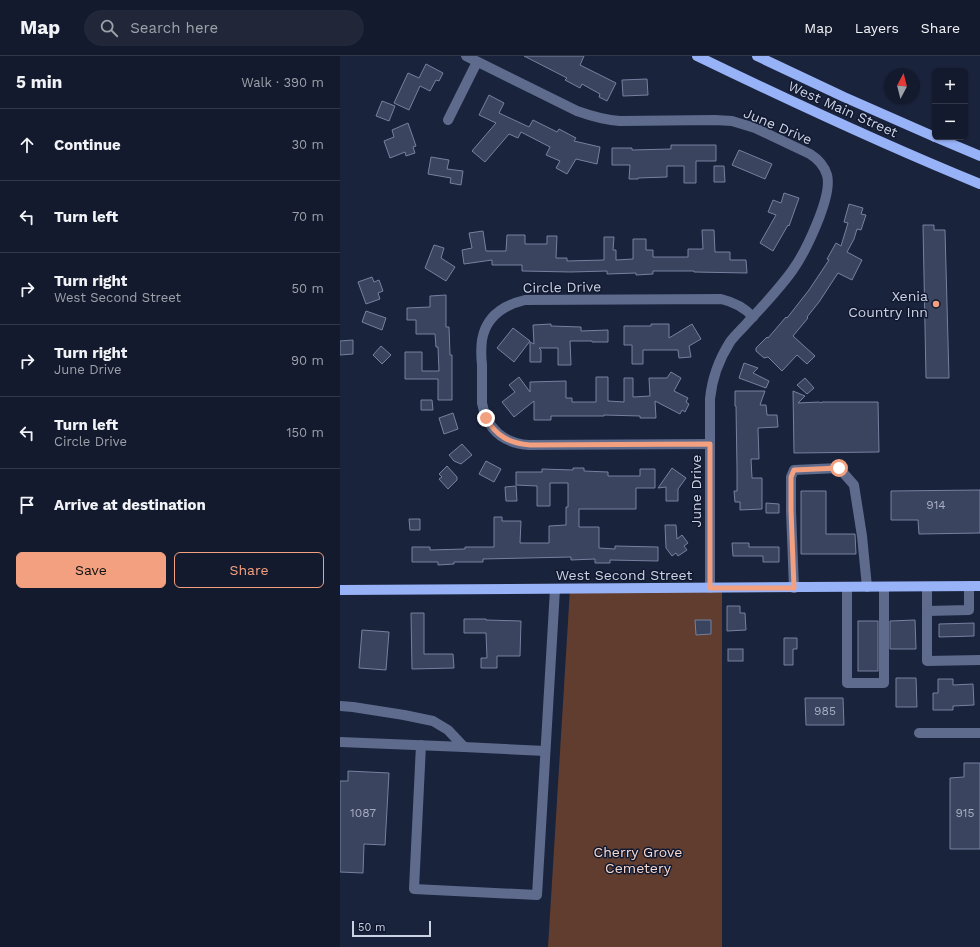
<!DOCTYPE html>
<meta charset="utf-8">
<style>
:root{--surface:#141a2d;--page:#212739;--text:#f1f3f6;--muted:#9da1aa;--line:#333849;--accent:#f2a07f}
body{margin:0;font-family:"Work Sans",sans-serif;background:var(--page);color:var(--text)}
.controls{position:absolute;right:12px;top:12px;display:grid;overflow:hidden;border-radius:6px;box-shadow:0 1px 3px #0004}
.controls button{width:36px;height:36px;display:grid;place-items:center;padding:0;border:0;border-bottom:1px solid var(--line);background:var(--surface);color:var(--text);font:20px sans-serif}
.compass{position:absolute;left:544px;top:12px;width:36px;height:36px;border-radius:50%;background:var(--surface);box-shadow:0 1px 3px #0004;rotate:7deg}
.scale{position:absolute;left:12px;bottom:10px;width:79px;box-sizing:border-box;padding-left:4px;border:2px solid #cbd2e3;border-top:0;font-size:11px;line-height:14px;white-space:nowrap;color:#cbd2e3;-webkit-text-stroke:3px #111931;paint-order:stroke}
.stop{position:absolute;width:12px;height:12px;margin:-9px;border:3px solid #f2a07f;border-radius:50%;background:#fff}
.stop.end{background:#f2a07f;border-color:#fff;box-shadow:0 1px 4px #0008}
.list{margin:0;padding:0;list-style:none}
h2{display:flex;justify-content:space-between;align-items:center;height:52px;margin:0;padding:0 16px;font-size:17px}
h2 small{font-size:13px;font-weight:400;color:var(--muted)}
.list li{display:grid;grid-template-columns:26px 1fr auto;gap:12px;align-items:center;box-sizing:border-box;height:72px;padding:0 16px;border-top:1px solid var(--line)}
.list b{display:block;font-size:15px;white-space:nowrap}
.list p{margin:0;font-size:13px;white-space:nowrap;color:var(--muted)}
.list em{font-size:13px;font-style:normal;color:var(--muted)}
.actions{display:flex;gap:8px;padding:12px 16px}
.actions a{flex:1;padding:9px 0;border:1px solid var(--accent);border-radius:6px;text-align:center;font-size:14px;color:var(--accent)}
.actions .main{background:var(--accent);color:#111}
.icon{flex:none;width:22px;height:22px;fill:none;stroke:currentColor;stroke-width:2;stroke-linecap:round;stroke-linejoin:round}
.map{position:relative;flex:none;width:640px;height:891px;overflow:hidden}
header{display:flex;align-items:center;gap:24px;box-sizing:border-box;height:56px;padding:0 20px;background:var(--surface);border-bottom:1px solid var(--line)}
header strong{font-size:19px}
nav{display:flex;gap:22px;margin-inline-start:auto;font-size:14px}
.search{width:280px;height:36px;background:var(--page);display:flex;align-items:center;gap:10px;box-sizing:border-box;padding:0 14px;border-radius:22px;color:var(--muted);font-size:15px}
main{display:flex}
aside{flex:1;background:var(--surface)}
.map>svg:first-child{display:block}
</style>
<header>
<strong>Map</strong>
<div class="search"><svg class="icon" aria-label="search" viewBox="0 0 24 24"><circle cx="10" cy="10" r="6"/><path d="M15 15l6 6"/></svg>Search here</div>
<nav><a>Map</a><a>Layers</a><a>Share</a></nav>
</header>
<main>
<aside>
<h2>5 min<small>Walk · 390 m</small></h2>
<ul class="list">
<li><svg class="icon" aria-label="ahead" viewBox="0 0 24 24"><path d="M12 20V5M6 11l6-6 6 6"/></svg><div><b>Continue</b></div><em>30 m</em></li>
<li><svg class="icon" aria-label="left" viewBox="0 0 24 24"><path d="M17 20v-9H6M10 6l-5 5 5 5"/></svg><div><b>Turn left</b></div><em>70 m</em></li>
<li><svg class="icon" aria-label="right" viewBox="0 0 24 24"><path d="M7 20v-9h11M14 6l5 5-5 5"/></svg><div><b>Turn right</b><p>West Second Street</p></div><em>50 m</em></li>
<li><svg class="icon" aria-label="right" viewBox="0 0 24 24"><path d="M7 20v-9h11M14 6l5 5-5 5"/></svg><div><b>Turn right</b><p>June Drive</p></div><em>90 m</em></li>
<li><svg class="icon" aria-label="left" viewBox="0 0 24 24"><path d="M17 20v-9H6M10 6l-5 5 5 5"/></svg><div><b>Turn left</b><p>Circle Drive</p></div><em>150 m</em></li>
<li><svg class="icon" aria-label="arrive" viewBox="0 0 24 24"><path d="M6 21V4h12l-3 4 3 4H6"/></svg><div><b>Arrive at destination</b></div></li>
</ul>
<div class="actions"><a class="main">Save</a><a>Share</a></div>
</aside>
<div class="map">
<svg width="640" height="891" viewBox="0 0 640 891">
<rect width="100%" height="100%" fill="#1a233c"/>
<!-- green -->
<path fill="#603d2f" d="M382,532V891H208L230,533Z"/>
<!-- building -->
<g fill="#3a445f" stroke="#75819f">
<path d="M184,0H244L240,9L276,27L267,45L259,41L260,38L242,28L240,32L225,24L227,22Z"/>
<path d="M86,8L103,17L99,25L96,24L90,35L80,30L69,54L54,47L68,17L79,22Z"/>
<path d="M307,23L308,39L283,40L282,24Z"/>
<path d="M149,39L164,47L159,57L189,71L193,64L217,76L219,73L236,82L234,85L260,91L257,108L236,103L227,118L216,112L220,105L206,99L210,91L181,76L178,82L169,78L145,106L132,95L156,67L139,59Z"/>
<path d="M42,45L55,50L49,65L36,60Z"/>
<path d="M68,67L76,90L73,91L75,97L66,100L65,96L50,102L44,85L54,81L52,74Z"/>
<path d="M331,89H376V105H356V127H344V110H327V121L298,122V123H289L290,109H272V92H292V94L331,93Z"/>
<path d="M399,94L432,108L425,123L392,109Z"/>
<path d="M91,101L109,104L107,113L123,115L121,129L110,127L111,122L88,118Z"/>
<path d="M374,110H384L385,126H374Z"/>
<path d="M444,137L459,142L449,170L448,169L433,195L420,187L436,159L428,156L433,144L441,147Z"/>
<path d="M509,148L523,152L521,158L526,159L521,174L517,173L514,183L507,196L522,204L512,224L498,217L479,246L467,261L468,262L453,280L475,300L467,308L457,299L442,315L428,301L424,302L416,295V292L427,281L428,282L446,261L447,262L469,234L489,204L487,203L496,187L501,190L508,167L504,166Z"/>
<path d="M583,169H594V174H605L609,322H586Z"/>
<path d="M362,174H374L375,196H390V204H406L407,217L354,216V215H313V218L296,219V217L267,218V215L231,216L182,215V209H152V204L124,208L122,194L132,192L129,177L143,175L146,195H166L167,179H185V188H207V180H217L216,202H227V205L264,204V181H274L273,194H276V204L293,203V183H306V194H313V201H348V193H363Z"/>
<path d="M94,189L104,192L101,202L115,211L106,225L85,212Z"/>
<path d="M32,221L34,226L39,224L43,235L38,237L40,243L26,248L18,226Z"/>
<path d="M106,239V271H109L110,299H112V344H98V323H65V296H82V315H99L98,291H96L95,278H76V264H67V252L90,251V240Z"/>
<path d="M26,255L46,262L42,274L22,266Z"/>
<path d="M211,268V270L241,271V275L268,274V286H252V285H230L231,309H218V292H199L201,294V306H190V286L194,288L193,269Z"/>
<path d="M311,268H329V282L352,268L361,283L349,290L351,301L339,302L338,294H303V308H292V289H284V270H311Z"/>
<path d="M173,272L190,285L174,306L157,292Z"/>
<path d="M13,284V298L0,299V285Z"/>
<path d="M41,290L51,299L42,308L33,299Z"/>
<path d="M404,307L418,312L413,317L429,325L426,332L399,322Z"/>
<path d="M331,316L341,322L334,335L348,342L346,346L349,348L345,356L342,354L340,358L315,345L316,362H300V360L264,359V360H211V364H194V345L174,361L162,346L175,336L169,329L179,321L190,336V326L226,325V342H232V346H256V321H268V345L284,346V322H293V341L310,340L309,322H327Z"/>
<path d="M465,322L474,332L467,338L457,329Z"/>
<path d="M395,335H425L420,349H426L427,359H437L438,371L418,372L419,403H411L412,422H422V453L400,454V446H395L394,435H397V412L396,350H395Z"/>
<path d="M453,335L465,340L458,347L479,346L481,347L482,346H538L539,396L454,397Z"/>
<path d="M81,344H92L93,354H81Z"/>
<path d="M113,357L118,373L104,378L99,362Z"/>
<path d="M122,388L132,399L121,408L114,405L109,399Z"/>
<path d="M146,405L161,413L154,426L139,418Z"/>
<path d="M107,410L117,421V424L108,433L99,423L102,421L99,418Z"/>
<path d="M233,412H244V415L268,416V420H300V413H315V432H296V453H239V471H259V492L275,493V490L318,491V505L270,504V507H255V503L231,504V501L143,503V506H114V508L98,509V506H72V491H90V494L125,493V491H154V461H162V465H181L180,487H209V470L226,469V451H228V427H210V450H197V430L176,429V416H202V413L233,414Z"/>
<path d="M332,412L346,422L338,433V445H326V431L318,432Z"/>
<path d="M176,430L177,445H166L165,431Z"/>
<path d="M640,434V477L579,478L578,464H551V435Z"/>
<path d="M461,435H486V478H515L516,498H461Z"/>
<path d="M426,447L439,448V457H426Z"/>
<path d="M69,463H80V474H70Z"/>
<path d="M325,469H336L337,483L342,479L348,487L344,490L347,494L338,500L336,497L332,500L326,492Z"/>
<path d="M392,487H409V491H439V506H423V500H393Z"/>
<path d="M387,550H400V557H405L406,574L387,575Z"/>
<path d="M71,557H84V598H113L114,612L72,613Z"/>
<path d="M124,563H146V564L181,565L180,600H157V612H141V602H147L146,577H124Z"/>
<path d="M355,564H371V578L356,579Z"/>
<path d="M575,564L576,593H550V565Z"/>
<rect x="518" y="565" width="20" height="50"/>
<path d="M634,567V580L599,581V568Z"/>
<path d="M22,574L49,576L46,614L19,612Z"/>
<path d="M444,582H457V593H453V609H444Z"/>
<rect x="388" y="593" width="15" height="12"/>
<path d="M556,622H576L577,651H556Z"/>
<path d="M598,623H613V629L633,628L634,649L613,650V654H593V637H598Z"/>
<path d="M465,642H503L504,669H466Z"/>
<path d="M624,707H640V793H610V722L624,721Z"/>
<path d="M8,715L49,717L45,789L24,788L23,817L0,816V725H8Z"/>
</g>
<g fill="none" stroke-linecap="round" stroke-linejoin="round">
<!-- minor -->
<g stroke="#5e6b8d" stroke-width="10">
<path d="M126,0L237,55C251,60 264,64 280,65L375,64L392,65L415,72L470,98C478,103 484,109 487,119C493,140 465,197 452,215C439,233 423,250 408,266C402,273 395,279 390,286C378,305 372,322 370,343V532"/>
<path d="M108,64L137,6"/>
<path d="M370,388L189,389C163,387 147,373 142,347C142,334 142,321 142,309C141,300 141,292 142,284C146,260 164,249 185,244L381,243C394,246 404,251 413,261"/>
<path d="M507,531V627H544V531"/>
<path d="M587,531V605L640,604"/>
<path d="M454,532L451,455V421L454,414L499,412L514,429L522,480L527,531"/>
<path d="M587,555L629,554V530"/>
<path d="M0,650L13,651L64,659L93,665L108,674L124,691"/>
<path d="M579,677H640"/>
<path d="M0,686L124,691L205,695"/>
<path d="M81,689L74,833L197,839L215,533"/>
</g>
<!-- major -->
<g stroke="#98b2f8" stroke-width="10">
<path d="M357,0C450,45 544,89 640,128"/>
<path d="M417,0L504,41L595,81"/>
<path d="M595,81L640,100"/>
<path d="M0,534L640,530"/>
</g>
</g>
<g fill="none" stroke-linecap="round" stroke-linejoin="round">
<!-- route -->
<path stroke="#f2a07f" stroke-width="5" d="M146,362C156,380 169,387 190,389L370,388V532H454L451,454V421L454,414L499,412"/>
</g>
<!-- markers -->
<circle fill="#f2a07f" stroke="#111931" stroke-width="1.5" cx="596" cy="248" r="4"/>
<g text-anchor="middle" stroke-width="3" stroke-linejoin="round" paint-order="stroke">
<!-- number labels -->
<g font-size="12" fill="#a7aec2">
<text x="596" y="453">914</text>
<text x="485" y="659">985</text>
<text x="23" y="761">1087</text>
<text x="625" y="761">915</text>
</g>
<!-- street labels -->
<g font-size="14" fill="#cbd2e3" stroke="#111931">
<text transform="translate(503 53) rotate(24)" y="5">West Main Street</text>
<text transform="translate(438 70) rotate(23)" y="5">June Drive</text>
<text transform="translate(222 231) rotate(-1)" y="5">Circle Drive</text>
<text transform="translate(356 435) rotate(-90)" y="5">June Drive</text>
<text x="284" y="524">West Second Street</text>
</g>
<!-- poi labels -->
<g font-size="14" fill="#cbd2e3" stroke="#111931" text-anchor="end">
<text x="588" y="245">Xenia<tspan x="588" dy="16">Country Inn</tspan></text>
</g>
<!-- park labels -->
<g font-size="14" fill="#f9dace" stroke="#111931">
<text x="298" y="801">Cherry Grove<tspan x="298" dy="16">Cemetery</tspan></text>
</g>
</g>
</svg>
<div class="controls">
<button>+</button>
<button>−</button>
</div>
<svg class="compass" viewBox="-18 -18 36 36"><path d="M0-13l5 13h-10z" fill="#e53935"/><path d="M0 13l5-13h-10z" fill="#9da1aa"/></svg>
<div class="scale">50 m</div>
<div class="stop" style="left:499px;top:412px"></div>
<div class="stop end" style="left:146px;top:362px"></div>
</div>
</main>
